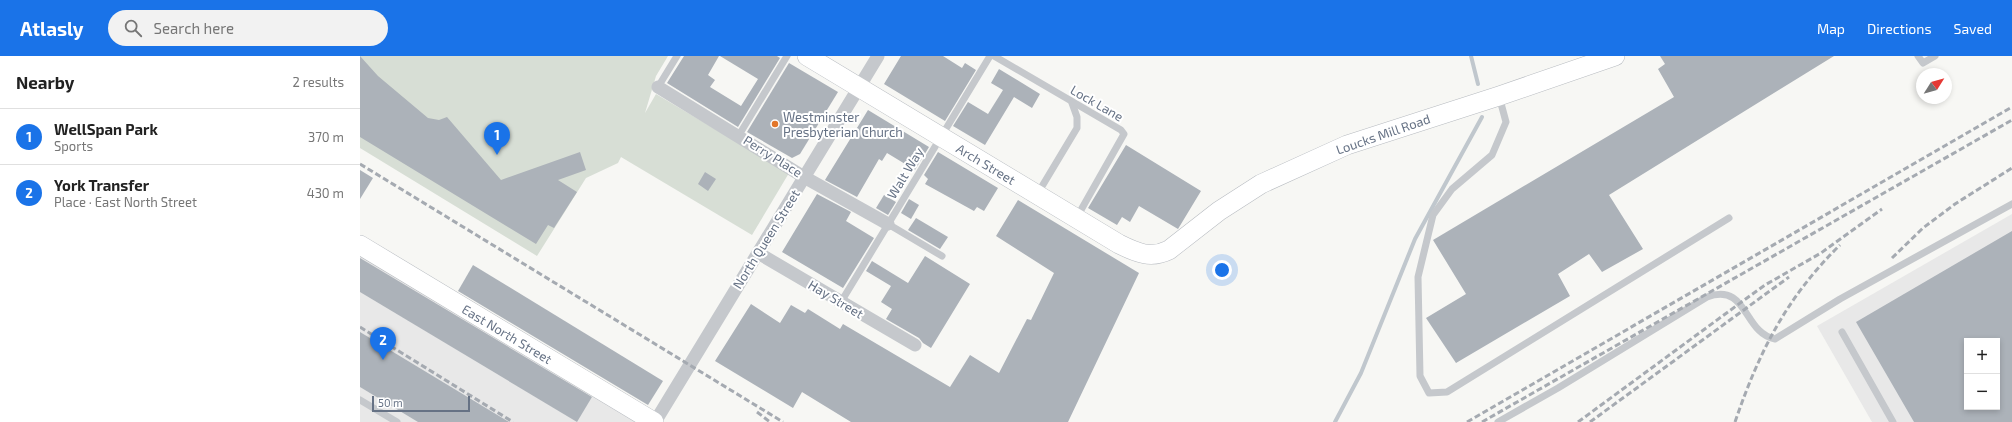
<!DOCTYPE html>
<meta charset="utf-8">
<style>
:root{--surface:#fff;--page:#f2f2f2;--text:#222;--muted:#767676;--line:#e0e0e0;--accent:#1a73e8}
body{margin:0;font-family:"Exo 2",sans-serif;background:var(--page);color:var(--text)}
.controls{position:absolute;right:12px;bottom:12px;display:grid;overflow:hidden;border-radius:0px;box-shadow:0 2px 6px #0003}
.controls button{width:36px;height:36px;display:grid;place-items:center;padding:0;border:0;border-bottom:1px solid var(--line);background:var(--surface);color:var(--text);font:20px sans-serif}
.compass{position:absolute;left:1556px;top:12px;width:36px;height:36px;border-radius:50%;background:var(--surface);box-shadow:0 2px 6px #0003;rotate:53deg}
.scale{position:absolute;left:12px;bottom:10px;width:98px;box-sizing:border-box;padding-left:4px;border:2px solid #667285;border-top:0;font-size:11px;line-height:14px;white-space:nowrap;color:#667285;-webkit-text-stroke:3px #fff;paint-order:stroke}
.you{position:absolute;left:862px;top:214px;width:14px;height:14px;margin:-10px;border:3px solid #fff;border-radius:50%;background:#1a73e8;box-shadow:0 0 0 6px #1a73e833}
.badge{display:grid;place-items:center;width:26px;height:26px;border-radius:50%;background:var(--accent);color:#fff;font-size:13px;font-weight:700}
.pin{position:absolute;translate:-50% -33px;filter:drop-shadow(0 1px 2px #0008)}
.pin::after{content:'';position:absolute;top:21px;width:14px;height:12px;background:inherit;clip-path:polygon(0 0,100% 0,50% 100%)}
.list{margin:0;padding:0;list-style:none}
h2{display:flex;justify-content:space-between;align-items:center;height:52px;margin:0;padding:0 16px;font-size:17px}
h2 small{font-size:13px;font-weight:400;color:var(--muted)}
.list li{display:grid;grid-template-columns:26px 1fr auto;gap:12px;align-items:center;box-sizing:border-box;height:56px;padding:0 16px;border-top:1px solid var(--line)}
.list b{display:block;font-size:15px;white-space:nowrap}
.list p{margin:0;font-size:13px;white-space:nowrap;color:var(--muted)}
.list em{font-size:13px;font-style:normal;color:var(--muted)}
.icon{flex:none;width:22px;height:22px;fill:none;stroke:currentColor;stroke-width:2;stroke-linecap:round;stroke-linejoin:round}
.map{position:relative;flex:none;width:1652px;height:366px;overflow:hidden}
header{display:flex;align-items:center;gap:24px;box-sizing:border-box;height:56px;padding:0 20px;background:var(--accent);color:#fff}
header strong{font-size:19px}
nav{display:flex;gap:22px;margin-inline-start:auto;font-size:14px}
.search{width:280px;height:36px;background:var(--page);display:flex;align-items:center;gap:10px;box-sizing:border-box;padding:0 14px;border-radius:22px;color:var(--muted);font-size:15px}
main{display:flex}
aside{flex:1;background:var(--surface)}
.map>svg:first-child{display:block}
</style>
<header>
<strong>Atlasly</strong>
<div class="search"><svg class="icon" aria-label="search" viewBox="0 0 24 24"><circle cx="10" cy="10" r="6"/><path d="M15 15l6 6"/></svg>Search here</div>
<nav><a>Map</a><a>Directions</a><a>Saved</a></nav>
</header>
<main>
<aside>
<h2>Nearby<small>2 results</small></h2>
<ul class="list">
<li><span class="badge">1</span><div><b>WellSpan Park</b><p>Sports</p></div><em>370 m</em></li>
<li><span class="badge">2</span><div><b>York Transfer</b><p>Place · East North Street</p></div><em>430 m</em></li>
</ul>
</aside>
<div class="map">
<svg width="1652" height="366" viewBox="0 0 1652 366">
<rect width="100%" height="100%" fill="#f7f7f4"/>
<!-- built -->
<g fill="#e8e8e8" fill-rule="evenodd">
<path d="M1652,158V366H1512L1457,270ZM1607,285H1637V351H1607Z"/>
<path d="M0,199L277,366H0Z"/>
</g>
<!-- green -->
<path fill="#d7ded5" d="M0,0H308L296,20L285,57L296,38L429,117L392,179L261,101L258,107L226,122L177,200L0,92Z"/>
<g fill="none" stroke-linecap="round" stroke-linejoin="round">
<!-- stream -->
<g stroke="#c0c7cd" stroke-width="4">
<path d="M1111,0L1118,28"/>
<path d="M975,366L1001,317L1055,183L1122,61"/>
</g>
</g>
<!-- building -->
<g fill="#acb2b9" fill-rule="evenodd">
<path d="M0,0L18,20L68,62L79,64L87,61L141,124L220,96L226,114L198,124L217,136L194,172L188,169L176,188L0,81Z"/>
<path d="M324,0H359L348,19L355,24L350,31L381,50L398,23L360,0H417L420,2L378,71L307,27Z"/>
<path d="M541,0H583L602,12L605,7L616,14L585,65L524,28Z"/>
<path d="M1300,0H1474L1249,139L1283,193L1242,216L1229,198L1198,218L1210,240L1096,307L1066,262L1106,238L1073,184L1314,41L1298,13L1305,8Z"/>
<path d="M429,7L478,36L440,98L432,102L387,76Z"/>
<path d="M639,13L680,38L672,52L654,41L625,89L593,70L608,46L628,58L643,34L631,27Z"/>
<path d="M508,54L569,91L555,114L527,97L522,105L519,103L497,141L465,124Z"/>
<path d="M766,89L841,135L818,173L779,150L770,166L762,161L757,169L728,152Z"/>
<path d="M578,96L638,132L624,155L617,151L614,155L565,128L568,123L564,119Z"/>
<path d="M0,114L13,122L0,143Z"/>
<path d="M345,116L356,123L348,135L338,128Z"/>
<path d="M457,138L491,156L486,165L514,182L483,232L422,196Z"/>
<path d="M524,139L536,146L528,159L516,152Z"/>
<path d="M549,143L559,149L551,163L541,157Z"/>
<path d="M658,144L779,217L708,366H491L442,336L433,352L355,305L391,248L420,267L431,249L445,257L448,253L480,273L483,268L590,331L610,299L639,317L667,263L671,264L694,217L636,180Z"/>
<path d="M556,162L588,181L580,193L548,174Z"/>
<path d="M1652,175V366H1554L1496,266ZM1607,285H1637V351H1607Z"/>
<path d="M565,200L610,228L571,292L563,287L559,282L526,263L532,253L521,246L531,230L506,215L512,205L548,227Z"/>
<path d="M0,202L232,341L217,366L0,236Z"/>
<path d="M113,209L303,325L288,349L98,235Z"/>
<path d="M0,276L149,366H58L0,331Z"/>
</g>
<g fill="none" stroke-linecap="round" stroke-linejoin="round">
<!-- secondary casing -->
<g stroke="#b7bbc0" stroke-width="20">
<g id="secondary">
<path d="M447,0L759,188C777,197 791,203 809,194L859,155L901,128L987,89L1139,40L1255,0"/>
<path d="M0,189L294,366"/>
</g>
</g>
<!-- lane -->
<g stroke="#c5c8cc" stroke-width="7">
<path d="M634,0L761,74L764,78L717,161"/>
<path d="M1558,0L1563,7L1575,0"/>
<path d="M298,31L317,0"/>
<path d="M1139,40L1146,66L1132,99L1092,133L1073,159L1058,221L1060,320L1069,337L1087,336L1369,162"/>
<path d="M379,79L427,0"/>
<path d="M678,137L717,72V61L712,47"/>
<path d="M528,168L582,200"/>
<path d="M481,246L630,0"/>
<path d="M1482,276L1533,366"/>
<path d="M0,344L37,366"/>
<path d="M1138,366L1198,332L1347,241C1388,226 1383,277 1415,283L1480,243L1652,148"/>
</g>
<!-- street -->
<g stroke="#c5c8cc" stroke-width="13">
<path d="M298,31L444,121L528,168"/>
<path d="M398,197L555,289"/>
<path d="M295,366L518,0"/>
</g>
<!-- secondary -->
<use href="#secondary" stroke="#fff" stroke-width="19"/>
<!-- rail -->
<g stroke="#a5aab1" stroke-width="3" stroke-dasharray="6 3" stroke-linecap="butt">
<path d="M0,108L423,366"/>
<path d="M1532,202L1563,172L1595,148L1652,112"/>
<path d="M0,271L153,366"/>
<path d="M397,356L410,366"/>
<path d="M1107,366L1652,51"/>
<path d="M1122,366L1652,64"/>
<path d="M1218,366L1387,242L1405,229L1461,197L1522,153"/>
<path d="M1230,366L1429,221"/>
<path d="M1375,366C1399,296 1426,242 1480,189"/>
</g>
</g>
<!-- markers -->
<circle fill="#e2762a" stroke="#fff" stroke-width="1.5" cx="415" cy="68" r="4"/>
<g text-anchor="middle" stroke-width="4" stroke-linejoin="round" paint-order="stroke">
<!-- street labels -->
<g font-size="13" fill="#667285" stroke="#fff">
<text transform="translate(737 47) rotate(30)" y="5">Lock Lane</text>
<text transform="translate(1023 78) rotate(-19)" y="5">Loucks Mill Road</text>
<text transform="translate(413 100) rotate(32)" y="5">Perry Place</text>
<text transform="translate(626 108) rotate(31)" y="5">Arch Street</text>
<text transform="translate(545 117) rotate(-59)" y="5">Walt Way</text>
<text transform="translate(406 183) rotate(-58)" y="5">North Queen Street</text>
<text transform="translate(476 243) rotate(31)" y="5">Hay Street</text>
<text transform="translate(147 278) rotate(31)" y="5">East North Street</text>
</g>
<!-- poi labels -->
<g font-size="13" fill="#667285" stroke="#fff" text-anchor="start">
<text x="423" y="66">Westminster<tspan x="423" dy="15">Presbyterian Church</tspan></text>
</g>
</g>
</svg>
<div class="controls">
<button>+</button>
<button>−</button>
</div>
<svg class="compass" viewBox="-18 -18 36 36"><path d="M0-13l5 13h-10z" fill="#e53935"/><path d="M0 13l5-13h-10z" fill="#767676"/></svg>
<div class="scale">50 m</div>
<div class="you"></div>
<div class="pin badge" style="left:137px;top:99px">1</div>
<div class="pin badge" style="left:23px;top:304px">2</div>
</div>
</main>
